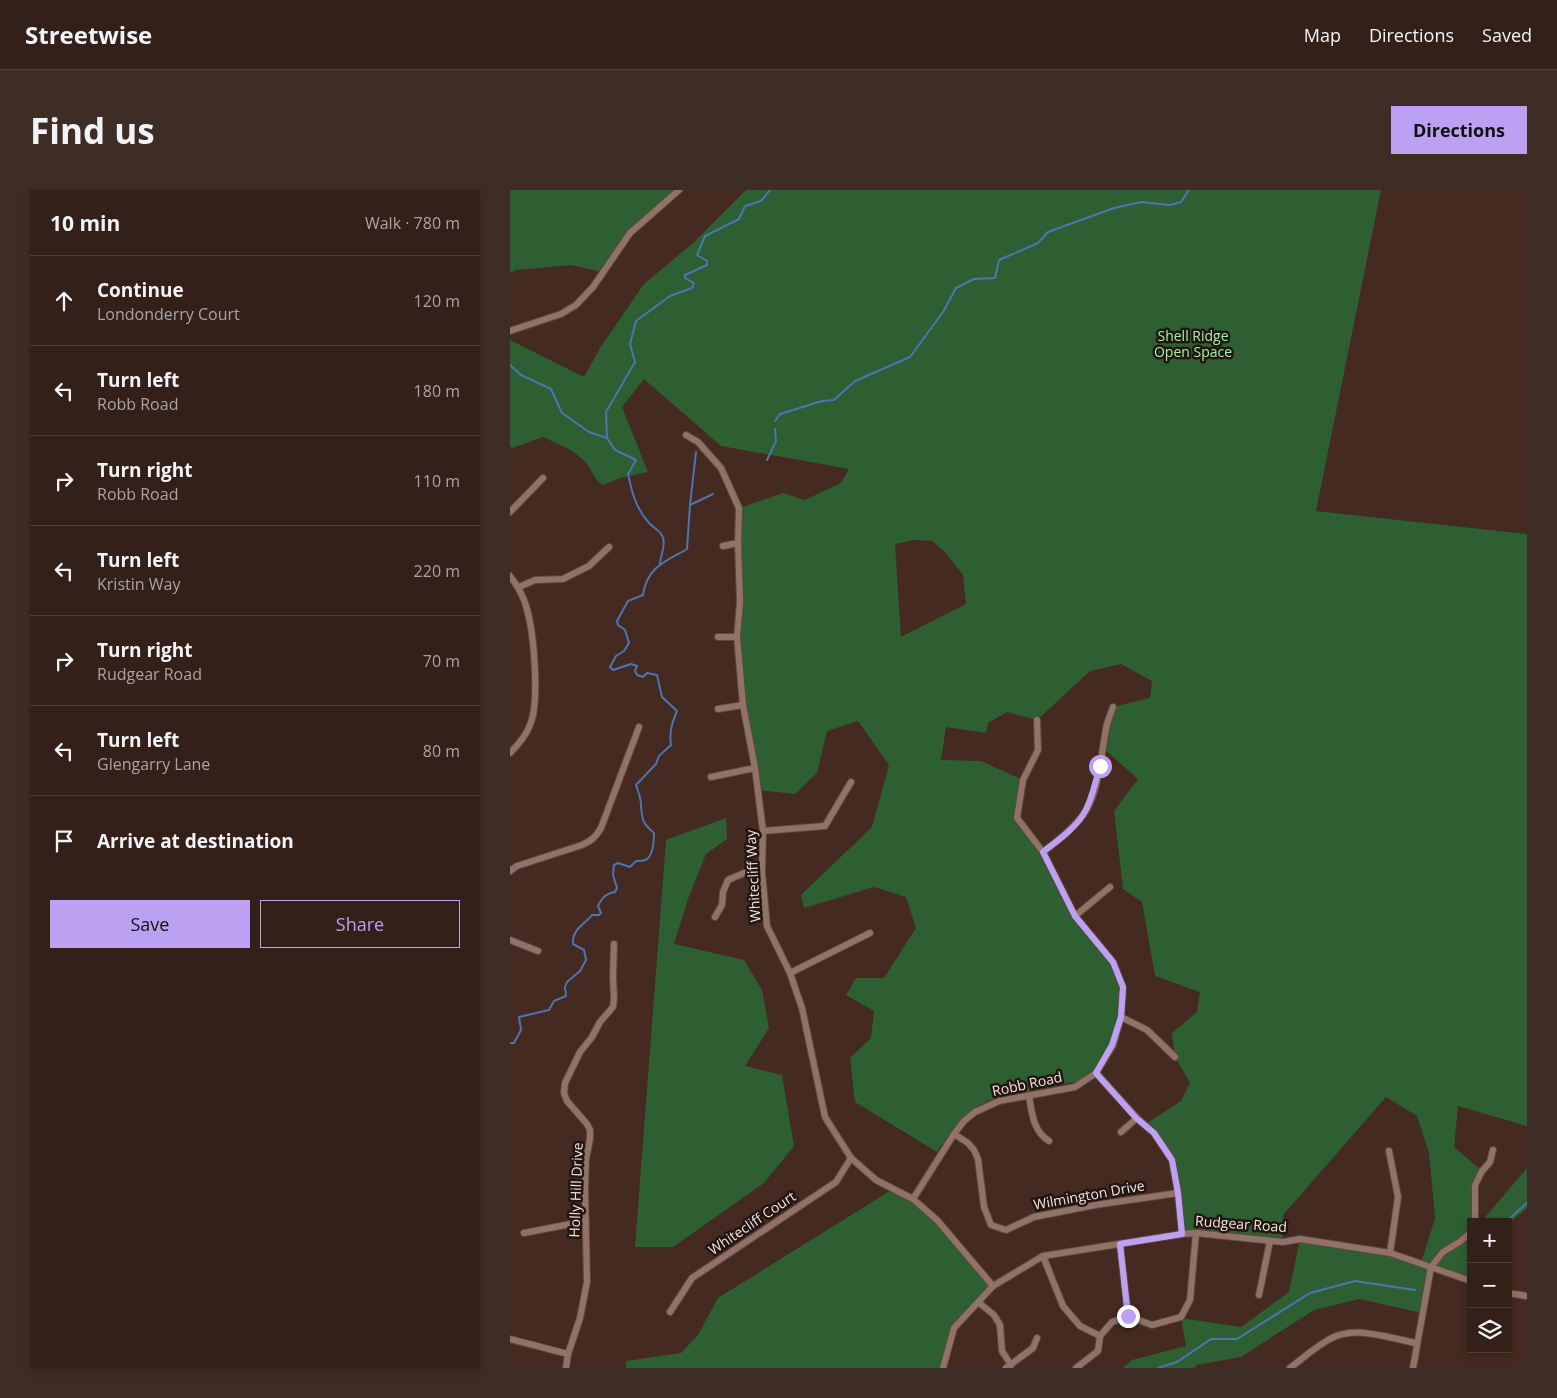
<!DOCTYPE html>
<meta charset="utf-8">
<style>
:root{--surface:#332018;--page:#3e2d25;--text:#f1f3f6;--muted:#a9a3a2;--line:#4e3e37;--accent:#bca0f2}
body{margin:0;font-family:"Open Sans",sans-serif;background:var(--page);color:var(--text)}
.controls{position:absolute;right:15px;bottom:15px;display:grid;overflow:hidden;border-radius:0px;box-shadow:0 2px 8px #0003}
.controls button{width:45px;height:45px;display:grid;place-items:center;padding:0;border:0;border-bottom:1px solid var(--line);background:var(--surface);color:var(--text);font:25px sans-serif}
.stop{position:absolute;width:15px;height:15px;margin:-11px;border:4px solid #bca0f2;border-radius:50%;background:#fff}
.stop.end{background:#bca0f2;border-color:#fff;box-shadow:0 1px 5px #0008}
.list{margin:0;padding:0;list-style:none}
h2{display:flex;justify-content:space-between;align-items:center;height:65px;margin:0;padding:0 20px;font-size:21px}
h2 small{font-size:16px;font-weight:400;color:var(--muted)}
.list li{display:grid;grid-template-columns:32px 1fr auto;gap:15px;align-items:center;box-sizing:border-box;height:90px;padding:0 20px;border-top:1px solid var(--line)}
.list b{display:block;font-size:19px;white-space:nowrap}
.list p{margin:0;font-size:16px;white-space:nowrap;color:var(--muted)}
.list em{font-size:16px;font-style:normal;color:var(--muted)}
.actions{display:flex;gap:10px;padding:15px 20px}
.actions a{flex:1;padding:11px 0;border:1px solid var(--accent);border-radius:0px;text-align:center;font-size:18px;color:var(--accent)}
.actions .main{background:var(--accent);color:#111}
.icon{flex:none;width:28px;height:28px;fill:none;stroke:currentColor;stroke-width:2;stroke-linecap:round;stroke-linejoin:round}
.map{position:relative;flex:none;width:1017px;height:1178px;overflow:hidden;border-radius:0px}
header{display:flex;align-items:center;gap:30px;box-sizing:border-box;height:70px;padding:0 25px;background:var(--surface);border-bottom:1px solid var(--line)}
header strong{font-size:24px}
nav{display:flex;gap:28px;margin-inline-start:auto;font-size:18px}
.intro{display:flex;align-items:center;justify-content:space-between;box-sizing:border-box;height:120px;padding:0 30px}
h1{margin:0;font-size:35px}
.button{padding:12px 22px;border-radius:0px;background:var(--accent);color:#111;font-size:18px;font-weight:700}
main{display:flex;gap:30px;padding:0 30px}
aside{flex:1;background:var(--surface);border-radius:0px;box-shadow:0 2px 8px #0003}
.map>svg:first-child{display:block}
</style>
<header>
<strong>Streetwise</strong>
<nav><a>Map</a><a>Directions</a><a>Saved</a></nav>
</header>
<div class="intro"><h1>Find us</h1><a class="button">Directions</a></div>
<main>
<aside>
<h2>10 min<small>Walk · 780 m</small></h2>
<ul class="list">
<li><svg class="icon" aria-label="ahead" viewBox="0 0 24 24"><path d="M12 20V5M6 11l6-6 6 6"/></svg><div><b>Continue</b><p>Londonderry Court</p></div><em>120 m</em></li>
<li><svg class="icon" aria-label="left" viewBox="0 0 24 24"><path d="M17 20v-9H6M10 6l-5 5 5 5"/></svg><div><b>Turn left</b><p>Robb Road</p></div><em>180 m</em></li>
<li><svg class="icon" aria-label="right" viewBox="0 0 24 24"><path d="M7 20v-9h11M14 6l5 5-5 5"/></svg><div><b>Turn right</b><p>Robb Road</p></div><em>110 m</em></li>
<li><svg class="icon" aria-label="left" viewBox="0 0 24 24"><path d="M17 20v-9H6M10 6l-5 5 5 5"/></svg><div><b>Turn left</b><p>Kristin Way</p></div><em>220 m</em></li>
<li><svg class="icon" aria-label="right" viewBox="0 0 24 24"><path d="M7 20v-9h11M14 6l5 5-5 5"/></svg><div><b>Turn right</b><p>Rudgear Road</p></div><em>70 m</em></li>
<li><svg class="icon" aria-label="left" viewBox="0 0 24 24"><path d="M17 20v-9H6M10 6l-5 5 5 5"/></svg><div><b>Turn left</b><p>Glengarry Lane</p></div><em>80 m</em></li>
<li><svg class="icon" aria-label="arrive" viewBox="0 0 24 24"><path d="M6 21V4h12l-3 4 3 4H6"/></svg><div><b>Arrive at destination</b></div></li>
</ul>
<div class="actions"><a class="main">Save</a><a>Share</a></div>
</aside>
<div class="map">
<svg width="1017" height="1178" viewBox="0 0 1017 1178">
<rect width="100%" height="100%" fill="#442a20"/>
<!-- green -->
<g fill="#2e5f33" fill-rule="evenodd">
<path d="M0,0H169L120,43L93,82L61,75L6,80L0,83Z"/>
<path d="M236,0H871L806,321L1017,344V936L948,916L944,957L972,981L965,995V1032H961V1091L921,1077L912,1123L849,1109L804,1120L731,1167L686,1175L685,1178H613L622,1170L676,1156L671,1128L731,1137L779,1102L790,1049L880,1063L911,1073L925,1028L919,963L907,926L876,907L773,1025V1052L672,1044L662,970L634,935L671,911L680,893L665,867L662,843L687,822L690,802L645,786L632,712L613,699L604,621L628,589L593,558L603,517L640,508L642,491L611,474L580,481L527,530L497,522L478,533L476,543L436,537L431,570L471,571L513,590L507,628L533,662L565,726L603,772L613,797L611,827L603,855L586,883L565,897L562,892L477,911C454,923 441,941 427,962L345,912L340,868L361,848L364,821L336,805L346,788H374L406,738L396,707L364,697L294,718L291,705L362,637L379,575L348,531L317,541L307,583L285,604L248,600L233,515L227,447L229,318L273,303L295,310L331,293L339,279L211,256L134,189L112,217L138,282L110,288L93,295C84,291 83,281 77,274C67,261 48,254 33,247L2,258L0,256V150L74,187L90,158L134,94L183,53ZM405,350L422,351L434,361L453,385L456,414L391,447L385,354Z"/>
<path d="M216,628L217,649L196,664L178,709L164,754L234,770L252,800L259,838L235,876L272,885L284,956L254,993L163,1057H125L156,650Z"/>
<path d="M1017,978V1018L998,1034V1032H971Z"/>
<path d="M383,999L403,1009L427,1030L483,1096L444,1138L433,1178H116V1171L171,1163L188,1145L208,1108Z"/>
</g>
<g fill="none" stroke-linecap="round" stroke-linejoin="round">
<!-- stream -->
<g stroke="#4d74b0" stroke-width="2">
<path d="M0,175L11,185L41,199L52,223L79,242L97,248L105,260L126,270L118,284C122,303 126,319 140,334C145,339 152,342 153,348C156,356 150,366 150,375"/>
<path d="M265,231L270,224L312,211L324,210L345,191L400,167L433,122L446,98L464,89L485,88L489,70L528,53L538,42L604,18L631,12L660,15L671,12L679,0"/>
<path d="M97,248L96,222L125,172L120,154L126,131L160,106L182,98L184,93L175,88V85L197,75V71L187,65L195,46L229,29L235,16L251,11L260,0"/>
<path d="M257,270L266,251L265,239"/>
<path d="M180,315L203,304"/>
<path d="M0,853H4L11,840L9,827L39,820L44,811L56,806L55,797L57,792L70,781L76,770L74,760L63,754C62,739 74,735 82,725H89L91,723L88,716C92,708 95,704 105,702L107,698L103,685L104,675L108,673L120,677L126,671C127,671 133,671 135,670C143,668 144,650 144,643C132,633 132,629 131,615C131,608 128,601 126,595L146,574L149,566L161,555C159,542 162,533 167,521L152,507L147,485L137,483L133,487L127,485L125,481L127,476L121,474L103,480L100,477L106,466L114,461L119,453L115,440L108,435L107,431L118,411L133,405C137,377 155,372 177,359L180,315L186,262"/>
<path d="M996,1032L1017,1013"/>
<path d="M959,1071L961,1068"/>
<path d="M648,1178L667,1172L701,1149H727L800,1103L845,1091L905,1100"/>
</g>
<!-- minor casing -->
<g stroke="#5f4840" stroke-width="8">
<g id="minor">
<path d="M0,141L51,124L66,115L83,97L120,43L169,0"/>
<path d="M176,245L188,252L211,278L229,318L228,353L230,412L227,447L233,515L245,578L253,641L252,682L257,736L280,783L292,818L315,927L341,968L366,990L403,1009L427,1030L483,1096"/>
<path d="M0,322L33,288"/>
<path d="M213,356L228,353"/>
<path d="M0,386C7,395 13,405 16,416C24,441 30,512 20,535C16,546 8,555 0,563"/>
<path d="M9,397L25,390L53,389L79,376L99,357"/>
<path d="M208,447H227"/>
<path d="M208,519L233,515"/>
<path d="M201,587L245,578"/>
<path d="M253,641L315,636L341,592"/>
<path d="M533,662C547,651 562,640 573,625C589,603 591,565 596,539C597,531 601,524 603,517"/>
<path d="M0,681L7,676L72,655C81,651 86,647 91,638L129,537"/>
<path d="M565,726L600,697"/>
<path d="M205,727L212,715L213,702L218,690L234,683L252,682"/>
<path d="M0,750L28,761"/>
<path d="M280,783L360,743"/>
<path d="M611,827L637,840L665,867"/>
<path d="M586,883L627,928L644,943L662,970L668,1003L672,1044"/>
<path d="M519,906C522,923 523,941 539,951"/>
<path d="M611,942L627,928"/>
<path d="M444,944L458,953L464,960L468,969L474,1017L481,1035L496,1040L524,1027L585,1015L668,1003"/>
<path d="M879,961L888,1007L880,1063"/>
<path d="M403,1009L444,944L454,931L465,922L489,911L565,897L586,883L603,855L611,827L613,797L603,772L565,726L533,662L507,628L513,590L528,560L527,530"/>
<path d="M965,1032V995L972,981L980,972L983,960"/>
<path d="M14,1043L76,1031"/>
<path d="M610,1054L618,1126"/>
<path d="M533,1066L553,1116L570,1136L590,1146"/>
<path d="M998,1103L1017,1106"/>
<path d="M749,1105L760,1051"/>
<path d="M468,1112L484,1125L490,1135L492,1161L501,1175"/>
<path d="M160,1122L182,1088L326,992L341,968"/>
<path d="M0,1149L58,1164"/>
<path d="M56,1178L58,1164L70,1128L77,1092L75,998L76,969L80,949V940L77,934L57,911L54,903L55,893L70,862L82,847L90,832L103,817L104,808L103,786L104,754"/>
<path d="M433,1178L444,1138L483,1096L533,1066L672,1044L686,1043L773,1052L790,1049L880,1063L961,1091"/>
<path d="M496,1178L523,1158L527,1148"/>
<path d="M566,1178L588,1161L590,1146L602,1132L618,1126L642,1135L671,1127L680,1110L686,1043"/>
<path d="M780,1178C792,1169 804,1158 818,1150C844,1134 878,1148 906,1153"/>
<path d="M903,1178L921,1077L933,1062L951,1051L961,1042"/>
</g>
</g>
<!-- minor -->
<use href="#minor" stroke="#917267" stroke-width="6"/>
</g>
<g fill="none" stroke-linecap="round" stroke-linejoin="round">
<!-- route -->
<path stroke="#bca0f2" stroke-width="6" d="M590,576C585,592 582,611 573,625C563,640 547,651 533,662L565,726L603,772L613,797L611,827L602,855L586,883L626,928L644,943L662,970L668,1003L672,1044L610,1054L618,1126"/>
</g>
<g text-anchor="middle" stroke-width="5" stroke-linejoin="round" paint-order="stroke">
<!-- park labels -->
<g font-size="14" fill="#a0f3a5" stroke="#221612">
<text x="683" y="151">Shell Ridge<tspan x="683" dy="16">Open Space</tspan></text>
</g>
<!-- street labels -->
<g font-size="14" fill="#f5e3dc" stroke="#221612">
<text transform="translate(243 686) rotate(-93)" y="5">Whitecliff Way</text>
<text transform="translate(517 894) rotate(-12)" y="5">Robb Road</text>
<text transform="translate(66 1000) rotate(-88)" y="5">Holly Hill Drive</text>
<text transform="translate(579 1005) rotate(-10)" y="5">Wilmington Drive</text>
<text transform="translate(242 1033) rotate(-34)" y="5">Whitecliff Court</text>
<text transform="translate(731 1034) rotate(4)" y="5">Rudgear Road</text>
</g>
</g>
</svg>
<div class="controls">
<button>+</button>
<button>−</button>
<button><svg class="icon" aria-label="layers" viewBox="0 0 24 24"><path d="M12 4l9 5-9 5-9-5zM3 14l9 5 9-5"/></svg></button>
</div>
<div class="stop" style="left:590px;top:576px"></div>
<div class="stop end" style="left:618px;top:1126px"></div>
</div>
</main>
